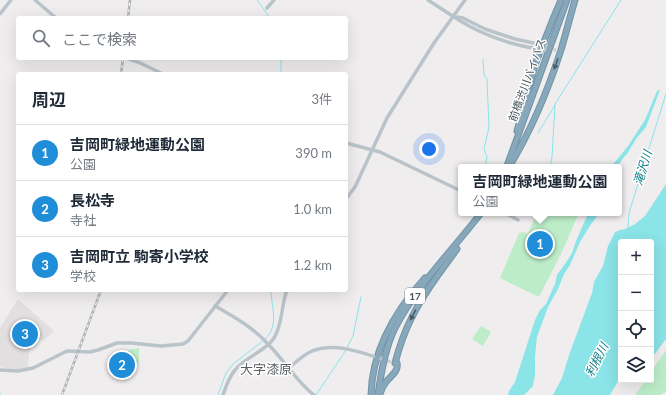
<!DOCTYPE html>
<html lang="ja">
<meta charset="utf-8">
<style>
:root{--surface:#fff;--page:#f2f2f3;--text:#1f2937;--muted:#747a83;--line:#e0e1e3;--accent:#1f8dd8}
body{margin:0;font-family:Lato,"Noto Sans JP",sans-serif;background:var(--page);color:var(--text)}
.controls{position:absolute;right:12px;bottom:12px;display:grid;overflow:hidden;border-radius:4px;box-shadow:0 4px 16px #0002}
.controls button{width:36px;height:36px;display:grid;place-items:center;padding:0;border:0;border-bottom:1px solid var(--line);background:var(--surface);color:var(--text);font:20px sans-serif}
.you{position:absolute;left:429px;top:149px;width:14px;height:14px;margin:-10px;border:3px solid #fff;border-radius:50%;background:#1a73e8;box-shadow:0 0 0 6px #1a73e833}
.badge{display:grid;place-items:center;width:26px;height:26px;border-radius:50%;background:var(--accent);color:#fff;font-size:13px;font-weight:700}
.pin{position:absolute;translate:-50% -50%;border:2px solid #fff;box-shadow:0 1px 4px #0006}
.popup{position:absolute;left:458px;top:164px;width:164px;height:52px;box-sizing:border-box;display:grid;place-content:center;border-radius:4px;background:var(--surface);filter:drop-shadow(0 1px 3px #0005);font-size:13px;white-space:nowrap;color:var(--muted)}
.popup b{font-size:15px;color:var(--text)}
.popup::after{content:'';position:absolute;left:50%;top:100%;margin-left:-8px;border:8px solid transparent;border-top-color:var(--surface)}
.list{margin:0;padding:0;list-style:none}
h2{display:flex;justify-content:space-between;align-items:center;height:52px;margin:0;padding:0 16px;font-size:17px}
h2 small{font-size:13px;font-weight:400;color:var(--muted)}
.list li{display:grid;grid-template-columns:26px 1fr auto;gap:12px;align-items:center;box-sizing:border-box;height:56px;padding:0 16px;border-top:1px solid var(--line)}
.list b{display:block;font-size:15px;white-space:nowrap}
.list p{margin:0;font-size:13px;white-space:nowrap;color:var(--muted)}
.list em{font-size:13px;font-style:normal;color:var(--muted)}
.icon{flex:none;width:22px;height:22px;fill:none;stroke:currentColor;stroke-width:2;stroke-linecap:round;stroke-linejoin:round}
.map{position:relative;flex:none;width:666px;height:395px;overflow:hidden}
.search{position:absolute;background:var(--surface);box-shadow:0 4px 16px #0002;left:16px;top:16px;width:332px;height:44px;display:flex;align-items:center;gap:10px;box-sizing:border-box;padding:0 14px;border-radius:4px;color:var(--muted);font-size:15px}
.panel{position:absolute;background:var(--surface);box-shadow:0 4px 16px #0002;left:16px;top:72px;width:332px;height:220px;border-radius:4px}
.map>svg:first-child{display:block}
</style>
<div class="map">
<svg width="666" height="395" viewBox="0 0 666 395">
<rect width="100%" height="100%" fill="#f0edee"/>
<!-- education -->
<path fill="#e1dfdf" d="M18,299L54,331L43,341L38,338L29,352L28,367L16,370L0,367V328Z"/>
<!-- green -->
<g fill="#bdedc8">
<path d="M537,213H579L561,254L539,297L500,278L519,233L523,232L528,234Z"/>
<path d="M481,326L491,332L483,346L472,339Z"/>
<path d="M139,348V362L134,372L130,370L133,362L125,359L128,350Z"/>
<path d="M666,350V391L661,395H635L646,380H651V372Z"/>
</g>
<!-- water -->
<g fill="#8be4e8">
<path d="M660,90L646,127L636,139L627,154L624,157L617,167H611L628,146L645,120L657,91Z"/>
<path d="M666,184V339L651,359V242H621V376L610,395H553L562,378L569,355L592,293L594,282L603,266L608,246L615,232L620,230L625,229L635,224L645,216Z"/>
<path d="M588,213H591L592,216L595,213H597L596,218L591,224L580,242L570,265L564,274L558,289L548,307L537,337L535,356V375L533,386L524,395H508L509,391L515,382L535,320L540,310L546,304L555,284L557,275L567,261L572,253L576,241L587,216Z"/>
</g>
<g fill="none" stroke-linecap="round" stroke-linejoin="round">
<!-- stream -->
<g stroke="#8be4e8" stroke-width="1">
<path d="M257,0L270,18"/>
<path d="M281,58V74"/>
<path d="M483,59L484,75L487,79L489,127L484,149L487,157L485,167"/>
<path d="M538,133L555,105"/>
<path d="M550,167L552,157L555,104L621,0"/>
<path d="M628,228L629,213L664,100L666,94"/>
<path d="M265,339C280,326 271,306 271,290"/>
<path d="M0,393V395"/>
<path d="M218,395L226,373L233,364L263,341"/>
<path d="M316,395L344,353L353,336L361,297"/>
</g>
<!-- minor-tunnel -->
<g stroke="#ceced0" stroke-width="3.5" stroke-dasharray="3.5 2" stroke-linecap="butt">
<path d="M548,50H556"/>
<path d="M382,359L391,362"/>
</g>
<!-- highway casing -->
<g stroke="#7293a7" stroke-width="7">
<g id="highway">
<path d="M517,131L536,62L553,19L561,0"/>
<path d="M507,166L567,0"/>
<path d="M509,167C531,131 548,90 561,50C566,33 570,17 575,0"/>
<path d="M395,363C399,348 404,333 411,319C423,294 441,271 457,249"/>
<path d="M380,394C381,390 383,386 386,382C390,376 399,372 397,363"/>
<path d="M371,395C372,349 395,311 425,278"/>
<path d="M378,395C381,372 385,348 395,328C417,285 452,251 481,213"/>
</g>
</g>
<!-- minor -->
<g stroke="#b9c4ca" stroke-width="3.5">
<path d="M35,0L56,18"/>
<path d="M428,0C442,9 456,19 471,27C494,39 520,47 546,50"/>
<path d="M267,8L274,0"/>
<path d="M0,14L11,0"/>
<path d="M457,17L463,18L485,29L515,39L547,46"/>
<path d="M126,58L138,62L163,74"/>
<path d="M346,143L380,152L461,191"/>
<path d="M346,199L355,187L387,118L434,43L465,0"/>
<path d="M505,213L518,220"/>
<path d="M215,306C234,317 254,328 268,344C283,359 297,382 314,395"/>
<path d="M289,368C296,362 303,355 312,351C335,342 360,352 382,359"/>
<path d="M0,370L18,371L33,368L67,351L90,352L98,350L117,343H131L161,346L183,344L188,341L228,290"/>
<path d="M223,395C226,386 229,377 235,370C245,357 265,352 274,338C283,324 281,305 287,290"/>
</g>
<!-- highway -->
<use href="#highway" stroke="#87a8bb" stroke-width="5"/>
<!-- rail casing -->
<g stroke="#b0b4b8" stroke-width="2.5">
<g id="rail">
<path d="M128,18L130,0"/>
<path d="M121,74L123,58"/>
<path d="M62,395L101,290"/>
</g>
</g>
<!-- rail -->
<use href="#rail" stroke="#fff" stroke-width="1" stroke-dasharray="3" stroke-linecap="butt"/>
</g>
<!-- one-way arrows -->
<defs><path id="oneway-solid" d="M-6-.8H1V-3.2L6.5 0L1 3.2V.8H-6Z"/></defs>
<g fill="#4c5c64">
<use href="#oneway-solid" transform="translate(556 64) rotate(110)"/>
<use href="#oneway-solid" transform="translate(413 315) rotate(118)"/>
</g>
<g text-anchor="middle" stroke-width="3" stroke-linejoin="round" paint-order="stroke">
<!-- shield labels -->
<rect fill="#fff" stroke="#7e878c" stroke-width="1" x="405" y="288" width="20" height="16" rx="3"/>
<g font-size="10" font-weight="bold" fill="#46545a">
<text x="415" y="300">17</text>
</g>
<!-- street labels -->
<g font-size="11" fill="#46545a" stroke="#fff">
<text transform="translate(527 80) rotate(-70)" y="4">前橋渋川バイパス</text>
</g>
<!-- water labels -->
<g font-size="12" font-style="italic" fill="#117f86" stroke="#fff">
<text transform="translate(643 168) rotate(-73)" y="4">滝沢川</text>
<text transform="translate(597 360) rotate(-63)" y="4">利根川</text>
</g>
<!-- quarter labels -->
<g font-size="13" fill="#5a5f62" stroke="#fff">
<text x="266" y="374">大字漆原</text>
</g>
</g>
</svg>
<div class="controls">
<button>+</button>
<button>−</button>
<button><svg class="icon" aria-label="locate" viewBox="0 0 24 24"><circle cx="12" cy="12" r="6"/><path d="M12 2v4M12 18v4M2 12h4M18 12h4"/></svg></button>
<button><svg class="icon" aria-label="layers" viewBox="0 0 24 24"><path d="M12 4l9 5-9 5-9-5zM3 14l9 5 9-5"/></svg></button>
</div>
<div class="you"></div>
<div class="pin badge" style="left:540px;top:244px">1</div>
<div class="popup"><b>吉岡町緑地運動公園</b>公園</div>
<div class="pin badge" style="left:122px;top:365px">2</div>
<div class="pin badge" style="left:25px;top:334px">3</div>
<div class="search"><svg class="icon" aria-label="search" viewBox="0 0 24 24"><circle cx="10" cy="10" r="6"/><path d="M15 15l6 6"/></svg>ここで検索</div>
<section class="panel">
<h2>周辺<small>3件</small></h2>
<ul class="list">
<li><span class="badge">1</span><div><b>吉岡町緑地運動公園</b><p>公園</p></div><em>390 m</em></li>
<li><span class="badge">2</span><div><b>長松寺</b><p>寺社</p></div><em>1.0 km</em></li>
<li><span class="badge">3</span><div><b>吉岡町立 駒寄小学校</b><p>学校</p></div><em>1.2 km</em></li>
</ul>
</section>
</div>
